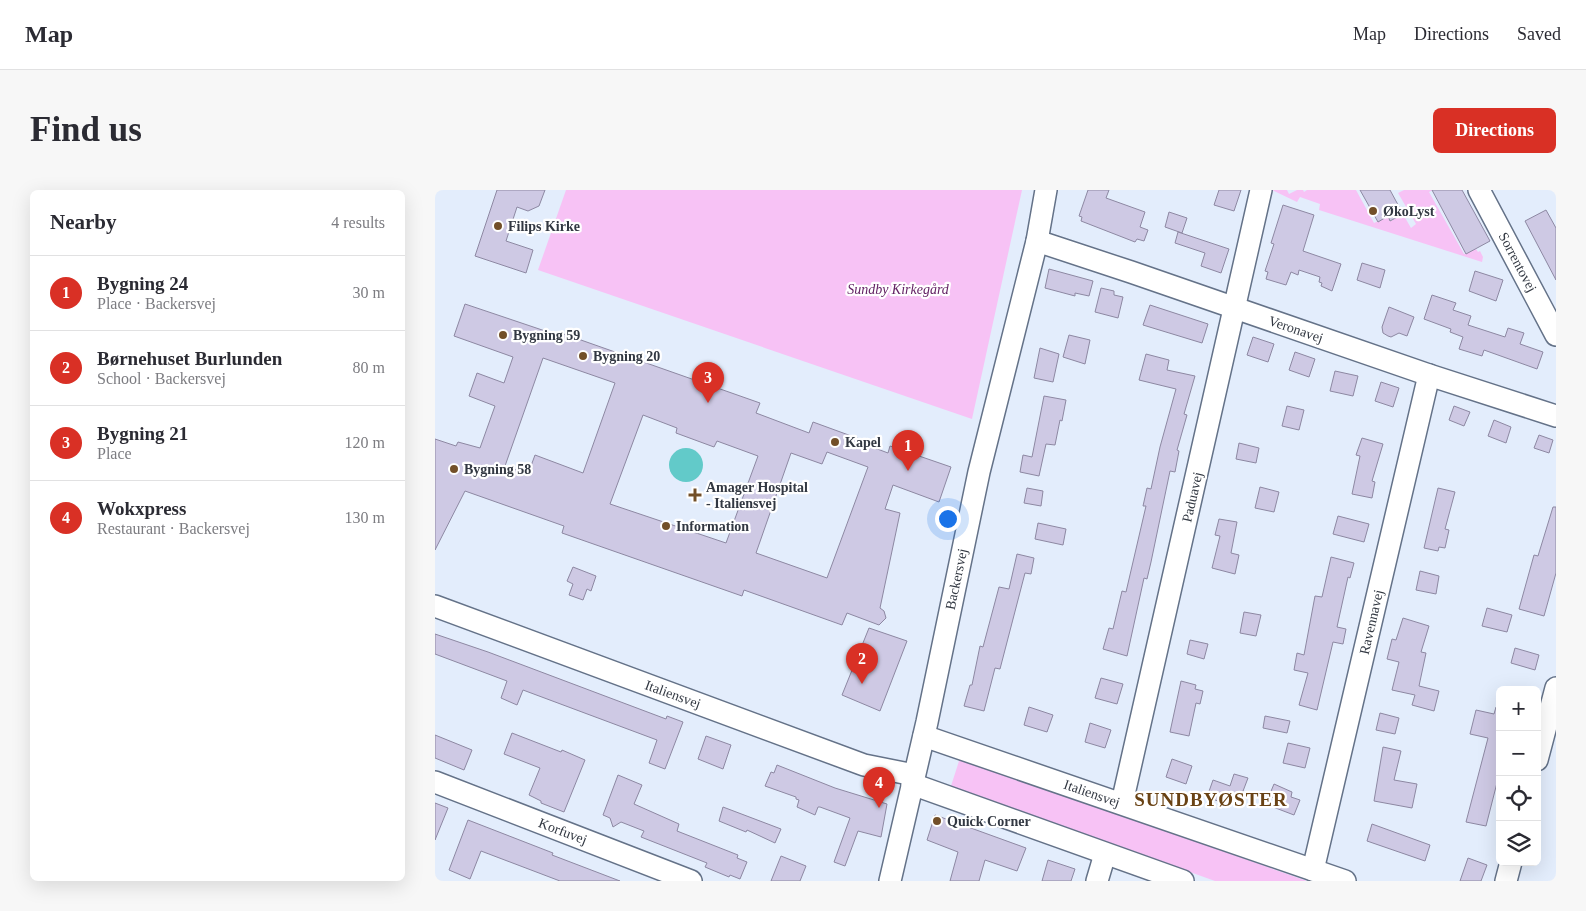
<!DOCTYPE html>
<meta charset="utf-8">
<style>
:root{--surface:#fff;--page:#f7f7f7;--text:#2b2b33;--muted:#7c7c81;--line:#e1e1e2;--accent:#d93025}
body{margin:0;font-family:"Times New Roman",serif;background:var(--page);color:var(--text)}
.controls{position:absolute;right:15px;bottom:15px;display:grid;overflow:hidden;border-radius:8px;box-shadow:0 5px 20px #0002}
.controls button{width:45px;height:45px;display:grid;place-items:center;padding:0;border:0;border-bottom:1px solid var(--line);background:var(--surface);color:var(--text);font:25px sans-serif}
.you{position:absolute;left:512px;top:328px;width:18px;height:18px;margin:-12px;border:4px solid #fff;border-radius:50%;background:#1a73e8;box-shadow:0 0 0 8px #1a73e833}
.badge{display:grid;place-items:center;width:32px;height:32px;border-radius:50%;background:var(--accent);color:#fff;font-size:16px;font-weight:700}
.pin{position:absolute;translate:-50% -41px;filter:drop-shadow(0 1px 2px #0008)}
.pin::after{content:'';position:absolute;top:26px;width:18px;height:15px;background:inherit;clip-path:polygon(0 0,100% 0,50% 100%)}
.list{margin:0;padding:0;list-style:none}
h2{display:flex;justify-content:space-between;align-items:center;height:65px;margin:0;padding:0 20px;font-size:21px}
h2 small{font-size:16px;font-weight:400;color:var(--muted)}
.list li{display:grid;grid-template-columns:32px 1fr auto;gap:15px;align-items:center;box-sizing:border-box;height:75px;padding:0 20px;border-top:1px solid var(--line)}
.list b{display:block;font-size:19px;white-space:nowrap}
.list p{margin:0;font-size:16px;white-space:nowrap;color:var(--muted)}
.list em{font-size:16px;font-style:normal;color:var(--muted)}
.icon{flex:none;width:28px;height:28px;fill:none;stroke:currentColor;stroke-width:2;stroke-linecap:round;stroke-linejoin:round}
.map{position:relative;flex:none;width:1121px;height:691px;overflow:hidden;border-radius:8px}
header{display:flex;align-items:center;gap:30px;box-sizing:border-box;height:70px;padding:0 25px;background:var(--surface);border-bottom:1px solid var(--line)}
header strong{font-size:24px}
nav{display:flex;gap:28px;margin-inline-start:auto;font-size:18px}
.intro{display:flex;align-items:center;justify-content:space-between;box-sizing:border-box;height:120px;padding:0 30px}
h1{margin:0;font-size:35px}
.button{padding:12px 22px;border-radius:8px;background:var(--accent);color:#fff;font-size:18px;font-weight:700}
main{display:flex;gap:30px;padding:0 30px}
aside{flex:1;background:var(--surface);border-radius:8px;box-shadow:0 5px 20px #0002}
.map>svg:first-child{display:block}
</style>
<header>
<strong>Map</strong>
<nav><a>Map</a><a>Directions</a><a>Saved</a></nav>
</header>
<div class="intro"><h1>Find us</h1><a class="button">Directions</a></div>
<main>
<aside>
<h2>Nearby<small>4 results</small></h2>
<ul class="list">
<li><span class="badge">1</span><div><b>Bygning 24</b><p>Place · Backersvej</p></div><em>30 m</em></li>
<li><span class="badge">2</span><div><b>Børnehuset Burlunden</b><p>School · Backersvej</p></div><em>80 m</em></li>
<li><span class="badge">3</span><div><b>Bygning 21</b><p>Place</p></div><em>120 m</em></li>
<li><span class="badge">4</span><div><b>Wokxpress</b><p>Restaurant · Backersvej</p></div><em>130 m</em></li>
</ul>
</aside>
<div class="map">
<svg width="1121" height="691" viewBox="0 0 1121 691">
<rect width="100%" height="100%" fill="#e3edfc"/>
<!-- green -->
<g fill="#f7c2f5">
<path d="M131,0H587L537,229L103,80Z"/>
<path d="M837,0H852L854,4L862,0H868L869,2L872,0H921L939,33L953,26L956,31L968,24L976,38L981,34L963,3L969,0H998L994,2L1029,64L1041,59L1043,62L1045,61L1048,67L1047,72L884,20L885,14L865,7L862,12Z"/>
<path d="M525,568L872,691H780L516,596Z"/>
</g>
<!-- water -->
<circle fill="#62cac9" cx="251" cy="275" r="17"/>
<!-- building -->
<g fill="#cec9e4" stroke="#8d88a2" fill-rule="evenodd">
<path d="M62,0H110L104,16L93,21L82,17L71,51L98,60L91,83L40,66Z"/>
<path d="M653,0H674L671,8L710,22L705,37L713,40L709,51L702,49L700,52L646,31L647,27L644,26Z"/>
<path d="M784,0H806L799,21L779,15Z"/>
<path d="M925,0H955L968,24L955,31L953,26L943,32Z"/>
<path d="M997,0H1027L1055,51L1031,64Z"/>
<path d="M848,15L879,25L868,61L906,74L897,101L886,96L887,93L884,92L885,87L864,80L863,85L856,82L851,95L831,89L833,82L830,81L839,54L836,53Z"/>
<path d="M1111,20L1121,38V90L1090,31Z"/>
<path d="M734,22L752,28L747,43L730,37Z"/>
<path d="M743,42L794,59L786,83L766,76L770,63L740,53Z"/>
<path d="M927,73L950,80L945,98L922,90Z"/>
<path d="M614,79L658,91L654,106L640,103V106L610,98Z"/>
<path d="M1040,81L1068,90L1061,111L1034,101Z"/>
<path d="M666,98L679,101V105L688,107L683,128L660,122Z"/>
<path d="M997,105L1021,113L1018,120L1036,126L1033,135L1070,147L1073,138L1089,143L1085,154L1108,162L1102,179L1049,160L1047,166L1024,159L1028,147L1015,142L1016,139L989,129Z"/>
<path d="M30,114L125,146L126,143L325,213L321,223L374,243L378,232L430,251L429,254L453,263L455,256L516,277L504,312L458,295L450,319L465,323L445,418L449,421L451,428L444,435L412,423L407,435L309,400L307,406L127,343L129,336L30,301L0,360V249L21,256L23,252L45,258L60,216L34,206L42,183L69,193L78,167L19,146ZM108,168L180,193L148,283L100,265L93,284L70,276ZM208,225L242,238L241,243L279,257L282,251L323,266L291,353L175,314ZM392,262L433,277L392,388L321,363L356,263L387,274Z"/>
<path d="M715,115L773,134L767,153L708,135Z"/>
<path d="M954,117L979,127L972,146L964,143L956,147L953,146L948,143L947,137Z"/>
<path d="M634,145L655,150L650,174L628,167Z"/>
<path d="M818,147L839,154L833,172L812,165Z"/>
<path d="M605,158L624,164L618,192L599,188Z"/>
<path d="M860,162L880,169L874,187L854,180Z"/>
<path d="M711,164L734,170L732,180L760,186L749,224L752,225L742,260L744,261L740,282L735,281L716,372L712,389L709,388L692,466L668,459L674,438L678,439L687,401L691,402L711,316H708L712,298L716,299L725,257L741,199L704,190Z"/>
<path d="M900,181L923,186L918,206L895,201Z"/>
<path d="M946,192L964,198L958,217L940,211Z"/>
<path d="M609,206L631,210L627,231L625,230L620,255L611,254L604,286L585,282L588,265L597,267Z"/>
<path d="M852,216L869,220L864,240L847,236Z"/>
<path d="M1019,216L1035,222L1029,236L1014,230Z"/>
<path d="M1059,230L1076,237L1071,253L1053,246Z"/>
<path d="M1104,245L1118,250L1114,263L1099,258Z"/>
<path d="M927,248L948,254L937,291L940,292L937,308L917,304L925,266L921,265Z"/>
<path d="M804,253L824,258L821,273L801,269Z"/>
<path d="M825,297L844,302L839,322L820,318Z"/>
<path d="M592,298L608,301L606,316L589,313Z"/>
<path d="M1003,298L1020,302L1010,339L1014,340L1010,358L1004,357L1003,361L989,358Z"/>
<path d="M1118,317H1121V383L1109,426L1084,419L1099,365L1103,366Z"/>
<path d="M903,326L934,334L929,352L898,344Z"/>
<path d="M784,329L802,332L796,363L804,365L800,384L777,378L785,346L780,345Z"/>
<path d="M603,333L631,339L628,355L600,349Z"/>
<path d="M582,364L599,368L596,384L590,383L565,479L560,478L549,521L529,516L535,495H537L545,456L548,457L564,397L574,399Z"/>
<path d="M896,367L919,373L915,388L913,387L902,437L911,439L908,454L898,452L882,520L864,515L873,483L859,480L862,463L869,465L880,406L887,407Z"/>
<path d="M138,377L161,386L156,401L152,399L148,410L134,405L138,394L132,391Z"/>
<path d="M985,381L1004,386L1001,404L981,400Z"/>
<path d="M1052,418L1077,425L1072,442L1047,436Z"/>
<path d="M809,422L826,425L821,446L805,443Z"/>
<path d="M968,428L994,436L986,462L991,463L984,496L1004,501L999,521L977,515L980,505L957,500L964,472L952,469L957,449L961,450Z"/>
<path d="M434,438L472,451L445,521L407,505Z"/>
<path d="M0,444L53,462L231,529L232,526L248,532L230,579L214,573L222,550L88,500L82,515L66,508L72,491L0,464Z"/>
<path d="M755,450L773,454L769,469L752,464Z"/>
<path d="M1080,458L1104,465L1100,480L1076,473Z"/>
<path d="M666,488L688,494L682,514L660,508Z"/>
<path d="M746,491L761,495L760,499L768,501L765,514L761,513L754,546L735,542Z"/>
<path d="M594,517L618,525L612,542L589,535Z"/>
<path d="M1061,517L1065,518V581L1051,636L1031,632L1053,548L1035,544L1041,520L1059,524Z"/>
<path d="M945,523L964,528L960,544L941,540Z"/>
<path d="M830,526L855,531L852,543L828,538Z"/>
<path d="M655,533L676,540L670,558L650,552Z"/>
<path d="M77,543L126,562L127,560L150,570L129,622L106,613V611L94,605L105,578L69,564Z"/>
<path d="M0,545L37,560L29,580L0,568Z"/>
<path d="M271,546L296,555L288,579L263,569Z"/>
<path d="M853,553L875,558L870,578L848,573Z"/>
<path d="M948,557L966,561L959,590L982,594L977,618L939,611Z"/>
<path d="M737,569L757,576L751,594L731,587Z"/>
<path d="M342,575L400,598L452,614L446,647L423,641L410,676L399,672L415,628L385,617H383L380,625L362,617L364,610L361,609V607L330,596L336,582L339,583Z"/>
<path d="M799,584L813,588L805,609L798,607L795,613L792,612L791,614L772,607L778,590L795,596Z"/>
<path d="M183,585L207,595L199,614L244,634L242,641L303,665L302,668L312,672L305,689L295,685L294,687L270,677L272,673L206,647L209,641L186,632L178,637L175,628L168,625Z"/>
<path d="M839,594L857,602L856,607L865,610L859,625L838,617L841,609L834,606Z"/>
<path d="M0,613L13,618L0,650Z"/>
<path d="M288,617L346,639L340,653L312,640L311,642L284,631Z"/>
<path d="M500,625L591,658L582,681L550,670L544,691H515L523,662L492,650Z"/>
<path d="M33,630L118,663L117,665L185,691H125L46,661L35,689L14,680Z"/>
<path d="M937,634L995,655L990,671L932,651Z"/>
<path d="M346,666L371,676L365,691H336Z"/>
<path d="M1033,668L1052,675L1046,691H1025Z"/>
<path d="M613,670L640,679L636,691H607Z"/>
</g>
<g fill="none" stroke-linecap="round" stroke-linejoin="round">
<!-- minor casing -->
<g stroke="#647288" stroke-width="24">
<g id="minor">
<path d="M1044,0L1121,145"/>
<path d="M602,51L696,82L994,185L1121,226"/>
<path d="M0,416L429,575L479,585"/>
<path d="M489,546L910,691"/>
<path d="M1102,570L1121,498"/>
<path d="M0,592L256,691"/>
<path d="M477,594L748,691"/>
<path d="M687,613L826,0"/>
<path d="M878,680L994,185"/>
<path d="M455,691L492,532L544,282L602,51L611,0"/>
<path d="M662,691L670,664"/>
<path d="M1071,691L1076,672"/>
</g>
</g>
<!-- minor -->
<use href="#minor" stroke="#fff" stroke-width="21"/>
</g>
<!-- markers -->
<g fill="#724f28" stroke="#fff" stroke-width="2">
<circle cx="938" cy="21" r="5"/>
<circle cx="63" cy="36" r="5"/>
<circle cx="68" cy="145" r="5"/>
<circle cx="148" cy="166" r="5"/>
<circle cx="400" cy="252" r="5"/>
<circle cx="19" cy="279" r="5"/>
<path d="M257.5 297.5h5v5h5v5h-5v5h-5v-5h-5v-5h5z"/>
<circle cx="231" cy="336" r="5"/>
<circle cx="502" cy="631" r="5"/>
</g>
<g text-anchor="middle" stroke-width="4.5" stroke-linejoin="round" paint-order="stroke">
<!-- poi labels -->
<g font-size="14" font-weight="bold" fill="#323842" stroke="#fff" text-anchor="start">
<text x="948" y="26">ØkoLyst</text>
<text x="73" y="41">Filips Kirke</text>
<text x="78" y="150">Bygning 59</text>
<text x="158" y="171">Bygning 20</text>
<text x="410" y="257">Kapel</text>
<text x="29" y="284">Bygning 58</text>
<text x="271" y="302">Amager Hospital<tspan x="271" dy="16">- Italiensvej</tspan></text>
<text x="241" y="341">Information</text>
<text x="512" y="636">Quick Corner</text>
</g>
<!-- street labels -->
<g font-size="14" fill="#323842" stroke="#fff">
<text transform="translate(1083 72) rotate(62)" y="5">Sorrentovej</text>
<text transform="translate(861 139) rotate(19)" y="5">Veronavej</text>
<text transform="translate(757 307) rotate(-77)" y="5">Paduavej</text>
<text transform="translate(521 389) rotate(-78)" y="5">Backersvej</text>
<text transform="translate(936 432) rotate(-77)" y="5">Ravennavej</text>
<text transform="translate(238 504) rotate(20)" y="5">Italiensvej</text>
<text transform="translate(657 603) rotate(19)" y="5">Italiensvej</text>
<text transform="translate(128 641) rotate(21)" y="5">Korfuvej</text>
</g>
<!-- park labels -->
<g font-size="14" font-style="italic" fill="#632264" stroke="#fff">
<text x="463" y="104">Sundby Kirkegård</text>
</g>
<!-- district labels -->
<g font-size="19" font-weight="bold" letter-spacing="1" fill="#694214" stroke="#fff">
<text x="776" y="616">SUNDBYØSTER</text>
</g>
</g>
</svg>
<div class="controls">
<button>+</button>
<button>−</button>
<button><svg class="icon" aria-label="locate" viewBox="0 0 24 24"><circle cx="12" cy="12" r="6"/><path d="M12 2v4M12 18v4M2 12h4M18 12h4"/></svg></button>
<button><svg class="icon" aria-label="layers" viewBox="0 0 24 24"><path d="M12 4l9 5-9 5-9-5zM3 14l9 5 9-5"/></svg></button>
</div>
<div class="you"></div>
<div class="pin badge" style="left:473px;top:281px">1</div>
<div class="pin badge" style="left:427px;top:494px">2</div>
<div class="pin badge" style="left:273px;top:213px">3</div>
<div class="pin badge" style="left:444px;top:618px">4</div>
</div>
</main>
